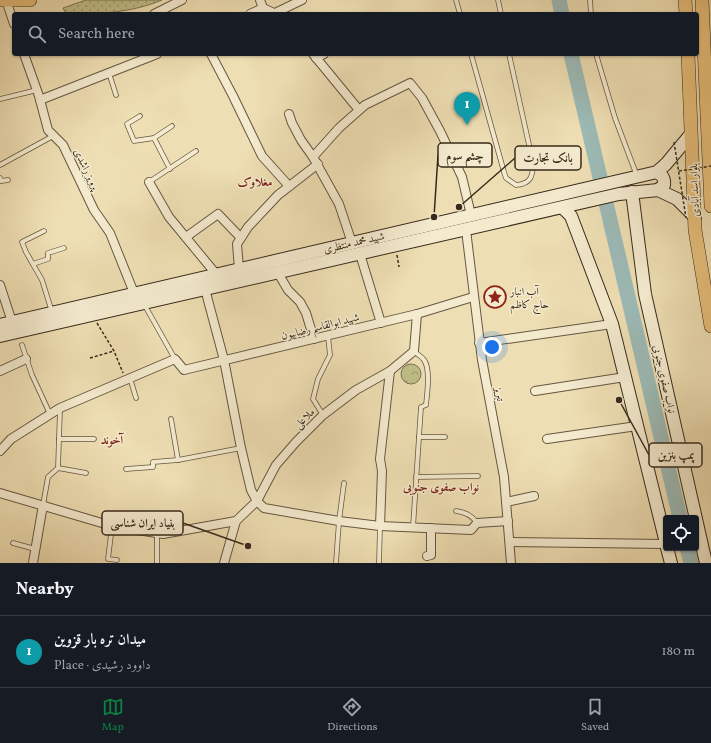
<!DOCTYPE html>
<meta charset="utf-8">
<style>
:root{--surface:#171b24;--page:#242831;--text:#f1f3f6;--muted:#9ea1a6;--line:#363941;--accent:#0b8043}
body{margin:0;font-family:Vollkorn,Amiri,serif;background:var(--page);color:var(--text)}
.controls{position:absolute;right:12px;bottom:12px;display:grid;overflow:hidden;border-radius:4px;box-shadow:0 1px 3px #0004}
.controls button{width:36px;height:36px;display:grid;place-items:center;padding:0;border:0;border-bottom:1px solid var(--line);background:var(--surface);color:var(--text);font:20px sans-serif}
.you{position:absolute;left:492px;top:347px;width:14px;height:14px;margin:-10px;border:3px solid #fff;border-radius:50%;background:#1a73e8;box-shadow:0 0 0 6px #1a73e833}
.badge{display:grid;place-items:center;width:26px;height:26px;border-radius:50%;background:var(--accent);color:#fff;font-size:13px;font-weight:700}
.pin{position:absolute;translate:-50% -33px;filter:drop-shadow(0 1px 2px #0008)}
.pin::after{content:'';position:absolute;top:21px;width:14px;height:12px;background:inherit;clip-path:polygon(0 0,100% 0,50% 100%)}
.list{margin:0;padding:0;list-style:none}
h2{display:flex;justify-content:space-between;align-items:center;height:52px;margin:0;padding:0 16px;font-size:17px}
h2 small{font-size:13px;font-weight:400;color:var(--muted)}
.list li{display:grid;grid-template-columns:26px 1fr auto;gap:12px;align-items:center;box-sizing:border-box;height:72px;padding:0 16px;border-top:1px solid var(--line)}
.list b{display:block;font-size:15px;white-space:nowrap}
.list p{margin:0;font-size:13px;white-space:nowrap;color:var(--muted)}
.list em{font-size:13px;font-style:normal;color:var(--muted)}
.icon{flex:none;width:22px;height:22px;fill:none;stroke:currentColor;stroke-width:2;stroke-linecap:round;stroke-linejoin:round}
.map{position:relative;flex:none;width:711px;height:563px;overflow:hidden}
.search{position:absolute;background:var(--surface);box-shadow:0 1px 3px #0004;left:12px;right:12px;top:12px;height:44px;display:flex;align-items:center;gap:10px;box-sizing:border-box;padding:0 14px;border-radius:4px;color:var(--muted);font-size:15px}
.sheet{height:124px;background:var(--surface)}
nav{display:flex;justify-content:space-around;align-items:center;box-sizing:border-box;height:56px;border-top:1px solid var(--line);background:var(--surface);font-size:11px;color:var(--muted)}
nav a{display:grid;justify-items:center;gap:2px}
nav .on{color:var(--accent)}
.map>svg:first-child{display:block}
</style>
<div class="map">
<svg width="711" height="563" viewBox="0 0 711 563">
<defs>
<pattern id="forest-crowns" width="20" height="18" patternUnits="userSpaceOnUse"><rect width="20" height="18" fill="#c0bf88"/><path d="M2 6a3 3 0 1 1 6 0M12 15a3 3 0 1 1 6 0" fill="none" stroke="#9d9b6e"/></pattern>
<pattern id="park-dots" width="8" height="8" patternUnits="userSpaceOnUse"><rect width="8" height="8" fill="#c0bf88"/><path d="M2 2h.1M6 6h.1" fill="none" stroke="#9d9b6e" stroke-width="1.8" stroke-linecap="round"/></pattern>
</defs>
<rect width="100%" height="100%" fill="#eedeb3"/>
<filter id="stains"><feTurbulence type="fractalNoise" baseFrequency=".005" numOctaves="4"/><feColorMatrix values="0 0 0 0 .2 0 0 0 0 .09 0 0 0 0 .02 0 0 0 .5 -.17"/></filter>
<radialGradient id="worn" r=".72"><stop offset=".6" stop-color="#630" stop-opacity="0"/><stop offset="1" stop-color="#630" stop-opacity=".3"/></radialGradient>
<!-- forest -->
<circle fill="url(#forest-crowns)" stroke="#7c7451" cx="411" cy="374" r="10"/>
<!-- park -->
<path fill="url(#park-dots)" stroke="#7c7451" d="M86,0H162C131,13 99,14 66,14L63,8Z"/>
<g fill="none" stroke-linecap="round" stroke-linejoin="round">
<!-- river -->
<g stroke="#9cbab6" stroke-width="15">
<path d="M559,0L562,14"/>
<path d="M571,54L680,518"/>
<path d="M687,548L691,563"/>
</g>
<!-- lane casing -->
<g stroke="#655740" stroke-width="5.5">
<g id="lane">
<path d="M456,0L460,14"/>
<path d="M498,0L501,14"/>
<path d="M590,0L591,14"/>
<path d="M471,54L504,172L506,178L516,185C531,184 533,176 533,163L509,54"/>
<path d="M596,54L615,118L637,176"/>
<path d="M109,73L116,95"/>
<path d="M0,99L37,90"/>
<path d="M140,116L127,124L134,141L154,138"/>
<path d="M0,165L53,136"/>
<path d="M170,169L154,138L172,126"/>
<path d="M0,178L1,181L8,180"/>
<path d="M149,182L196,151"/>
<path d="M44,231L22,242L26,252L42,280L52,312"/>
<path d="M33,264L48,259V253L64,248"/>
<path d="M144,304L175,359"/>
<path d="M22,345L32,375L50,414"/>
<path d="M130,378L136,398"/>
<path d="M323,415L313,399L318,379L330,355L328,336"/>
<path d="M171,419L178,460"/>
<path d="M419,437H445"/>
<path d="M59,439H94"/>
<path d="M58,468L86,473"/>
<path d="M126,469L153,467V462L178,460L241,448"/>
<path d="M416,477L478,476"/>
<path d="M43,505L48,477L58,468L60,409"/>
<path d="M456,511C465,512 472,515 477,523"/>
<path d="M112,526L108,559L117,560"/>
<path d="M413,527L421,407L426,405C427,394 431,369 424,360C422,357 417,354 414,351"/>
<path d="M157,533V563"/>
<path d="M13,543L35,549"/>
<path d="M336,563L339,521L344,483"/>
<path d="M379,563L380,526"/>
</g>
</g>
<!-- street casing -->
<g stroke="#655740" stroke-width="10">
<g id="street">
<path d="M6,0L14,24"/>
<path d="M260,0L263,8L276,14"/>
<path d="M275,13L302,0"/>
<path d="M154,14L182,0"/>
<path d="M250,14L263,8"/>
<path d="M24,54L39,96L48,130L63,145L94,210L110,233L134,293"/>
<path d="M211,54L233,96L262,156L289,186"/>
<path d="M313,54L359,110"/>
<path d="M316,58L324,54"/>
<path d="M40,100L157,54"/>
<path d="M289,114L292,123L301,140L313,157L339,204L352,243"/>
<path d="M313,157L339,128L365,105L410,83L422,98L440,131L462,177L471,215"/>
<path d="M149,182L169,217L216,274"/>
<path d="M466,230L482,360L504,477L511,563"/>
<path d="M186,237L218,214L241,238"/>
<path d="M360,254L381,323"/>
<path d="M239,269L237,244L248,227L278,195L318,164"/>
<path d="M278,273L288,290L300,302L306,313L314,339"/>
<path d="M0,285L12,322"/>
<path d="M205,289L224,360L241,448L251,490L257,501L264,508L339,521L380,526L471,530L477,523L508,521"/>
<path d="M479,343L612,324"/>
<path d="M0,371L26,359"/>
<path d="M535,391L625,377"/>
<path d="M547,439L637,426"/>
<path d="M0,451L11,439L60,408L175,359L184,370L417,314L473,297"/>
<path d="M0,493L112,526L163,534L236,521"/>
<path d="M506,502L534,496"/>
<path d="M380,526L382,471L380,459L390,371"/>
<path d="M510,542L666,544"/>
<path d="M427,556L431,555V528"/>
<path d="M33,563L43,505"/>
<path d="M224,563L236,521L257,501L276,465L296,442L323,415L356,390L390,371L414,351L417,314"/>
</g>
</g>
<!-- secondary casing -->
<g stroke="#372a1a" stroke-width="14">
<g id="secondary">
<path d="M657,172C662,175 665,178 664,185L658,190"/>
<path d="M632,192L645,294L706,563"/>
<path d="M563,208L571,216L612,324L666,543"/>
<path d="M0,325L657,172L666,164L691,134"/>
<path d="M0,336L619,194L658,190L677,199L695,217"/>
<path d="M667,548L671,563"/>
</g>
</g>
<!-- primary casing -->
<g stroke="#372a1a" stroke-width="14">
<g id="primary">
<path d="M0,0H30"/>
<path d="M685,0L686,14"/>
<path d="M702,0L711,206"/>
<path d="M688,54L695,230L711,326"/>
</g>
</g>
<!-- path -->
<g stroke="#372a1a" stroke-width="1.5" stroke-dasharray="3 2" stroke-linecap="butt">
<path d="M397,255L399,267"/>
<path d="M97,323L114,351L123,373"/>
<path d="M90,358L114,351"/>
</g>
<!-- lane -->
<use href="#lane" stroke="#f4eace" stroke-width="4"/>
<!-- street -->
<use href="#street" stroke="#f4eace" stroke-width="8"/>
<!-- secondary -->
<use href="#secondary" stroke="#f4eace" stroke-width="12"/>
<!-- primary -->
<use href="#primary" stroke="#e7bf7a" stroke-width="13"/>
<!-- path-bridge -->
<g stroke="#372a1a" stroke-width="1.5" stroke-dasharray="3 2" stroke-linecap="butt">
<path d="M674,142L686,218"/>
<path d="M679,171L711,166"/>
</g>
</g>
<!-- icons -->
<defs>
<g id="sight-ring" transform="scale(1.15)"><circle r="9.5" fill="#f4eace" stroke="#8f2418" stroke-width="1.5"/><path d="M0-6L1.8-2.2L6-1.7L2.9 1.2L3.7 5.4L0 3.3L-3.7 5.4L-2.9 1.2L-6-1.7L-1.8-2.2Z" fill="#8f2418"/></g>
</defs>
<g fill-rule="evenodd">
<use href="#sight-ring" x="495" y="297"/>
</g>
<g text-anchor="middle" stroke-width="3" stroke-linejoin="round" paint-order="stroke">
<!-- street labels -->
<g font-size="11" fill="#372a1a" stroke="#f4eace">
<text transform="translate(87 169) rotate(64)" y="4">پرویز راشدی</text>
<text transform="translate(694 190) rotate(-92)" y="4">بلوار اسد آبادی</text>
<text transform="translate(354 242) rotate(-13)" y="4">شهید محمد منتظری</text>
<text transform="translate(320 326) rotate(-14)" y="4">شهید ابوالقاسم رضاییون</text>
<text transform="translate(665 379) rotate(77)" y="4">نواب صفوی جنوبی</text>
<text transform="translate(500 394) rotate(79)" y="4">تبریز</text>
<text transform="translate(304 418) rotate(-44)" y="4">ملاعلی</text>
</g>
<!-- poi labels -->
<g font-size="11" fill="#372a1a" stroke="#f4eace" text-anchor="start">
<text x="510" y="295">آب انبار<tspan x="510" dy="13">حاج کاظم</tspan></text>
</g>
<!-- neighbourhood labels -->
<g font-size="12" font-weight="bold" fill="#7a1f14" stroke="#f4eace">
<text x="255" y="186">مغلاوک</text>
<text x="112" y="444">آخوند</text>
<text x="441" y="491">نواب صفوی جنوبی</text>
</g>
</g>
<!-- callouts -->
<path fill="none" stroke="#372a1a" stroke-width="1.5" d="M434 217L438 155M459 207L515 158M619 400L649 455M248 546L183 523"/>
<g fill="#372a1a" stroke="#f4eace" stroke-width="1.5">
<circle cx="434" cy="217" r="4"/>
<circle cx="459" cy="207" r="4"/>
<circle cx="619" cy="400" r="4"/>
<circle cx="248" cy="546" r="4"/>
</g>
<g fill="#f4eace" stroke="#372a1a" stroke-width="1.5">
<rect x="438" y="143" width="54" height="24" rx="4"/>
<rect x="515" y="146" width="66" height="24" rx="4"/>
<rect x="649" y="443" width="53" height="24" rx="4"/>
<rect x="102" y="511" width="81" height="24" rx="4"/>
</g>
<g font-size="12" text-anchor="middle" font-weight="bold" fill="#372a1a">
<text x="465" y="160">چشم سوم</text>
<text x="548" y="162">بانک تجارت</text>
<text x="676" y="459">پمپ بنزین</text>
<text x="143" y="527">بنیاد ایران شناسی</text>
</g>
<rect width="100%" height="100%" filter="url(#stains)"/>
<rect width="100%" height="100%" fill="url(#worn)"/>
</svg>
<div class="controls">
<button><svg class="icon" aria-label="locate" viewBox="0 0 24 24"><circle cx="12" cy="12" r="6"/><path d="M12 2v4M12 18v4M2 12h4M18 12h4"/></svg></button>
</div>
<div class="you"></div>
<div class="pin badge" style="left:467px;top:125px;background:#0f9aa8">1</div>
<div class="search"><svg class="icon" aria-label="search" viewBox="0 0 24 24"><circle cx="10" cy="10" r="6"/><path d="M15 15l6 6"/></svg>Search here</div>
</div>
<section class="sheet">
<h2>Nearby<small></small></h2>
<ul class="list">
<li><span class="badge" style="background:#0f9aa8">1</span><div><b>میدان تره بار قزوین</b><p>Place · داوود رشیدی</p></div><em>180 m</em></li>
</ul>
</section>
<nav>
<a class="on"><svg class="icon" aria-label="map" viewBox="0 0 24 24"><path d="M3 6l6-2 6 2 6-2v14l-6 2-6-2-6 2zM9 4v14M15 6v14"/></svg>Map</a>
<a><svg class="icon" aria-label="directions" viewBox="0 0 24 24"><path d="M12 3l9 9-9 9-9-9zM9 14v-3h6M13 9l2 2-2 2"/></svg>Directions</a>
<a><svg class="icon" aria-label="saved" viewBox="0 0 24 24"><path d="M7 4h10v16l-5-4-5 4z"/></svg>Saved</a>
</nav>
